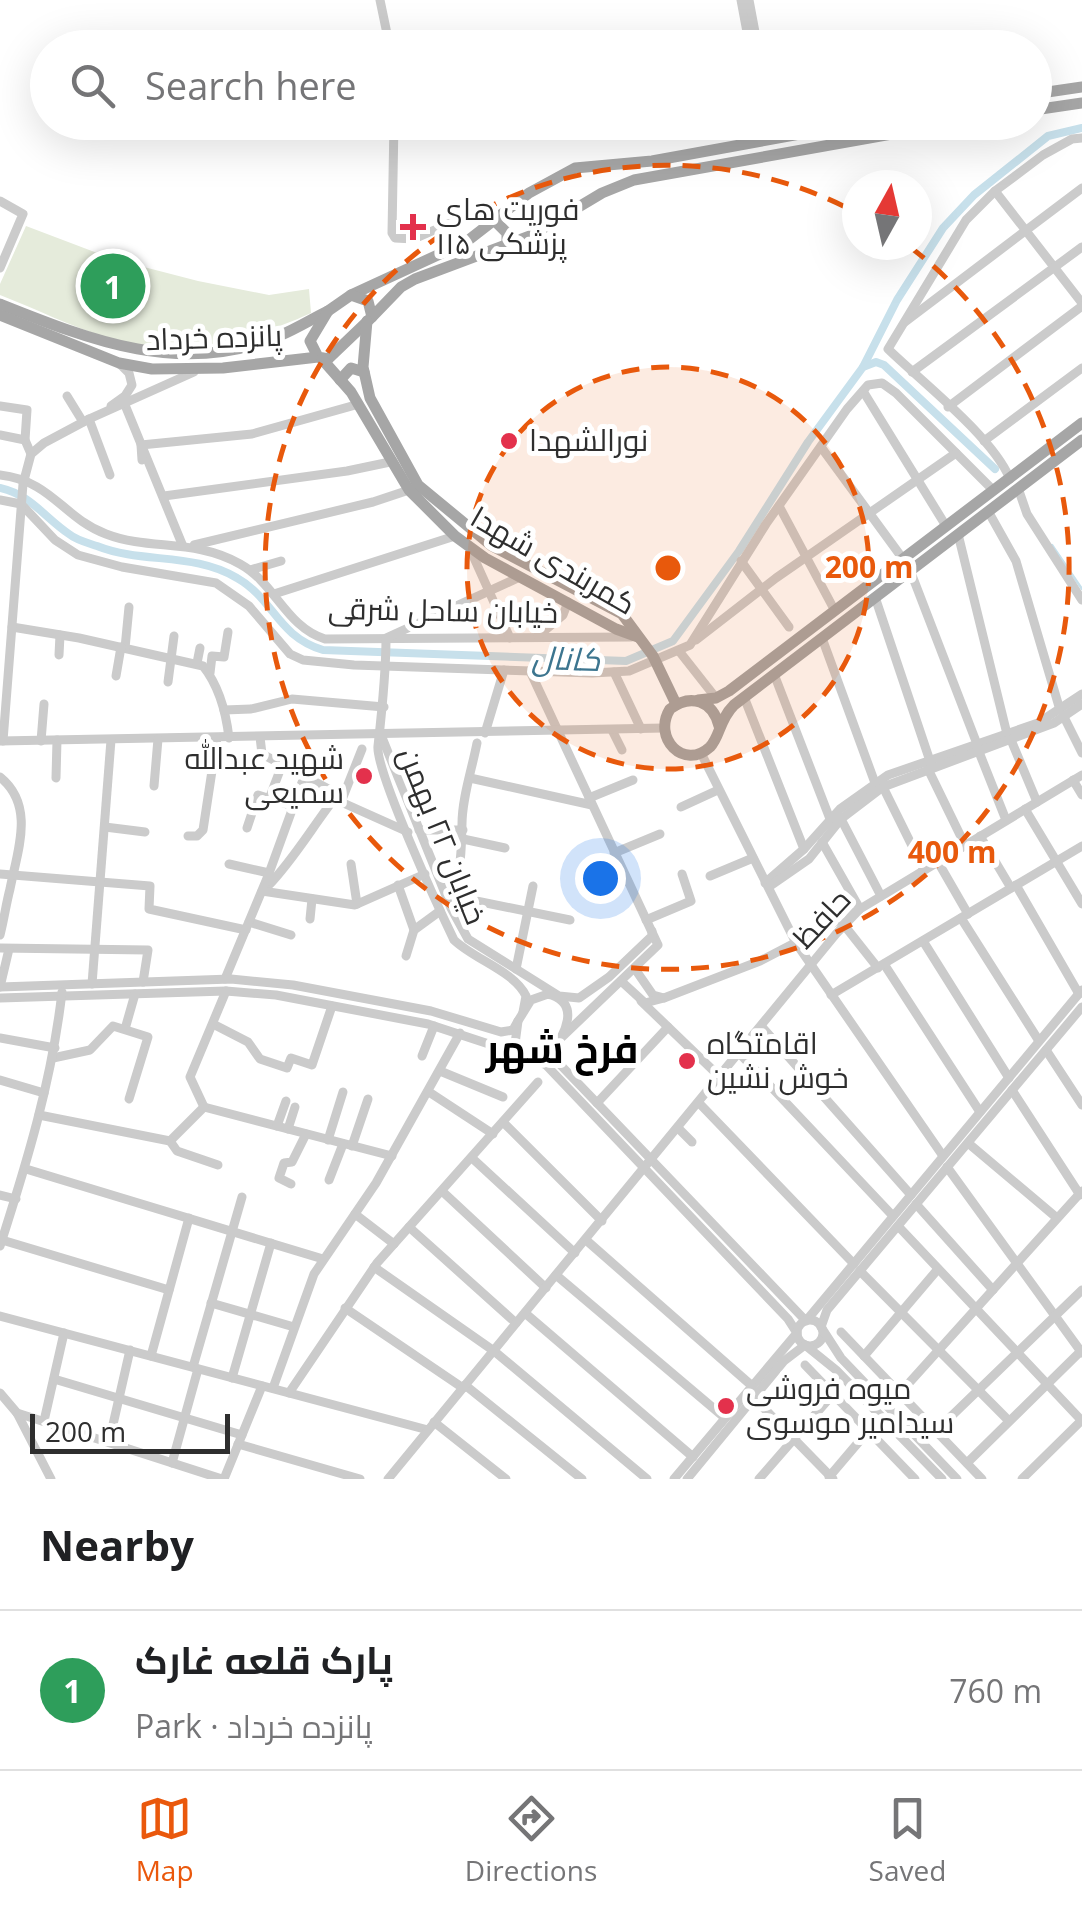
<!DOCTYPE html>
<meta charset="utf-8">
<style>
:root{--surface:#fff;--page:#f6f6f6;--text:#202124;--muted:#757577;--line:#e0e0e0;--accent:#ea580c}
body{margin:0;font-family:"Open Sans",Cairo,sans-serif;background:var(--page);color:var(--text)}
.compass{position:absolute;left:842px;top:170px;width:90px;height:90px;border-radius:50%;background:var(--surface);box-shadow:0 10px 40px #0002;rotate:8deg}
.scale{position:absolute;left:30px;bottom:25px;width:200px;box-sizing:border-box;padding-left:10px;border:5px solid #2e2e2e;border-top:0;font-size:28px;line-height:35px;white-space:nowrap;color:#2e2e2e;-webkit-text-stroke:8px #fff;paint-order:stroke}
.you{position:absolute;left:600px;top:878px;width:35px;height:35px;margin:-25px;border:8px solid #fff;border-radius:50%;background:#1a73e8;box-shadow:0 0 0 15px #1a73e833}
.badge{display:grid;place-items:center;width:65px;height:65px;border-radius:50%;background:var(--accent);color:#fff;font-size:32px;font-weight:700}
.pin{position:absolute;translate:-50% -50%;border:5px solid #fff;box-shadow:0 2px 10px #0006}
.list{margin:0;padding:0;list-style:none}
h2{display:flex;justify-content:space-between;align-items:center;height:130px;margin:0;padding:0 40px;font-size:42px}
h2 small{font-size:32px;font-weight:400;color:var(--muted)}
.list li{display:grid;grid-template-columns:65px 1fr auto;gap:30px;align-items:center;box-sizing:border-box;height:160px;padding:0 40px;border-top:2px solid var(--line)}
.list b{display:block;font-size:38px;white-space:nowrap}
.list p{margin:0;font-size:32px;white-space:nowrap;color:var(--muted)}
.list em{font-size:32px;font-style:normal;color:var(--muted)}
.icon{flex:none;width:55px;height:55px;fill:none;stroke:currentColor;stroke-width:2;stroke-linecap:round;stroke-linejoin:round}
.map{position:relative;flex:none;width:1082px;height:1479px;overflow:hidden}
.search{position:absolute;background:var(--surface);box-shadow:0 10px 40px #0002;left:30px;right:30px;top:30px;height:110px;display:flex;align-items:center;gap:25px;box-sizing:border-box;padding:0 35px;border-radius:55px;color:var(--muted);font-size:38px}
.sheet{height:290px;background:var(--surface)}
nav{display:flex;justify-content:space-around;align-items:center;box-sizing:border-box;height:140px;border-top:2px solid var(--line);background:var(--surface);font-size:28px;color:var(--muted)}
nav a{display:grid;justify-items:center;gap:5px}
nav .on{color:var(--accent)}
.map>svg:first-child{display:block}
</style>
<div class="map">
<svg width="1082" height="1479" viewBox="0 0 1082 1479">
<rect width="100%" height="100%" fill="#fff"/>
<!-- green -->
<path fill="#e5ebdb" d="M26,226L113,259L198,281L269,295L309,289L311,313C248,342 178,358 108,338C72,327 36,309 0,295V284Z"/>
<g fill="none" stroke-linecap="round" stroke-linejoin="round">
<!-- stream -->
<path stroke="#c7e0eb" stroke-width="2.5" d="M1052,545L1082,589"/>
<!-- canal -->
<g stroke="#c7e0eb" stroke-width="8">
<path d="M863,367L897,300L943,228L974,195L1048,136L1082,128"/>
<path d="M0,488C31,495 44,517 69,534C76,540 88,543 97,546C142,564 194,552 237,578C274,599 277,636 323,650L626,661L673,641L739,551L808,442L863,367L876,362L884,365L995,469"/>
</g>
<!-- minor -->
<g stroke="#cbcbcb" stroke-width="9">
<path d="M380,0L390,48"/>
<path d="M741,0L750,48"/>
<path d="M749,0L758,48"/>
<path d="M394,122L392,233L395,238L414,239L475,212L485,213L494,220"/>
<path d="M772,122L775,129L784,136"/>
<path d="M760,140L765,122"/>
<path d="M995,191L1082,303"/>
<path d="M0,201L23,214L0,268"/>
<path d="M905,322L1082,188"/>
<path d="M912,372L1082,247"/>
<path d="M863,391L946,526"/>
<path d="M67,396L83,422"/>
<path d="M125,405L182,544"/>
<path d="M0,406L27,410L25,440L31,454"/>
<path d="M111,406L125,396L132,385L129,373L121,365"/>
<path d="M948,407L1082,306"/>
<path d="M89,419L110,475"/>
<path d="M0,435L25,440"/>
<path d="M984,441L1082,368"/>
<path d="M821,447L903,559"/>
<path d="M142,460L141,445L252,434L359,404"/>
<path d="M0,475C52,481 62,517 106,534C150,551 194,538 240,564C275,583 286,627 325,639L631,637"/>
<path d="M1010,479C992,436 922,382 888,349L966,220L995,191L1043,155L1072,139L1082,138"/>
<path d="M1018,488L1027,514L1082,600"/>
<path d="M164,496L347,471L390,462"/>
<path d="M0,500L21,504L55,540L78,555L122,567L216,583L249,606L290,654L303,660L354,665L592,673L629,671L690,645L766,524L847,409L868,385L882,383L896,393L993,490"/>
<path d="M779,506L835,611"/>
<path d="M988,511L1016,561L1060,710"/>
<path d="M958,534L1007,734"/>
<path d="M194,545L373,502L409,490"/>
<path d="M470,549L510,638"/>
<path d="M741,561L789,627"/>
<path d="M250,570L281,561"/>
<path d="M910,570L977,744"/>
<path d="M520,577L386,638C386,675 382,710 378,746C375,770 440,911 454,940C475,960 514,971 526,996L523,1012"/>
<path d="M274,594L455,536"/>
<path d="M875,597L930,761"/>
<path d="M12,627L79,638L203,666C219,686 226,712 229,738"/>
<path d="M538,636L563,615L568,602"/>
<path d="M822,638L875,783"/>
<path d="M696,640L776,578L956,453"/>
<path d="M125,648L129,607"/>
<path d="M679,651L716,698"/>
<path d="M59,655L60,635"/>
<path d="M197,663L200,648"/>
<path d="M530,671L658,945L562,1037"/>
<path d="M614,672L641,729"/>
<path d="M210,673L212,656L224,657L228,632"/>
<path d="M774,674L830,819"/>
<path d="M116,676L121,647"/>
<path d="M168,682L174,636"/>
<path d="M744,697L804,849"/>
<path d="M224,710L251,709L292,699L384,707"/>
<path d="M1064,717L1082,753"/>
<path d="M612,730L622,750"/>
<path d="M485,733L504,670"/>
<path d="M381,735L451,908L468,939L559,996L579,998L609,977L652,936V931"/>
<path d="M260,737L262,754L338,794L341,802L408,832"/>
<path d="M1011,740L1037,802"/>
<path d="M0,741L664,728"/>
<path d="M3,741L23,484L31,454L44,443L89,419L194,372"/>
<path d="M41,741L44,704"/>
<path d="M477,743C472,769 462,798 462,824C461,846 463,878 447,895L570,920"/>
<path d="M979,752L1006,820"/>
<path d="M701,753L796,943L943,1156"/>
<path d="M928,769L965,845"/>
<path d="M0,777C36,806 17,852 10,889C6,904 4,920 0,935"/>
<path d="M56,778L57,740"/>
<path d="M470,778L592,805"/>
<path d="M1073,780L1082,795"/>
<path d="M154,786L158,739"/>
<path d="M883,787L924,870"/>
<path d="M589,798L633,780"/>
<path d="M269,799L282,765"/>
<path d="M341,802L362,749"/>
<path d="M681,807L718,790"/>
<path d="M1025,809L1082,904"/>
<path d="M841,819L881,896"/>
<path d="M105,827L145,832"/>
<path d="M247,828L258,795L293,806"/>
<path d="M419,830H463"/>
<path d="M188,836H197L203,830L217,738"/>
<path d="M980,836L1011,888"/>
<path d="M463,839L505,848"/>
<path d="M614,853L660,834"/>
<path d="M938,862L968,914"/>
<path d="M229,864L269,873"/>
<path d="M351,864L357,904"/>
<path d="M0,874L150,886L149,909L246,930"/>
<path d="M710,876L753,858"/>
<path d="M765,883L804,849L840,809L888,775L1038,723L1082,694"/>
<path d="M398,885L414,930"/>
<path d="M1016,885L1079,994"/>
<path d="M268,886C295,858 314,824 338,794"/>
<path d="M770,886L809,859L841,819L883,787L1054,723L1082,704"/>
<path d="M262,891L355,905L425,874"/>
<path d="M961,918L1039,1041"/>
<path d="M310,919L312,899"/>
<path d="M646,920L691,901L682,874"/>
<path d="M249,922L291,935"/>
<path d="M844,925L878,968"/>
<path d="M923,941L1009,1078"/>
<path d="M0,948L148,950L143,982"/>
<path d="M406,956L414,930L440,911"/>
<path d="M884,964L980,1112"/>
<path d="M516,969L533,886"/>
<path d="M635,969L653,995L664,998L760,961L860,909L822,842"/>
<path d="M225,979L268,876L304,777"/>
<path d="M621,981L645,1003L664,998"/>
<path d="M92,984L111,740"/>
<path d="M0,987L231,979L293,985L431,1011L501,1032L513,1030L518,1021"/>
<path d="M0,987L9,949"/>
<path d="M548,994C582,1002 565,1035 550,1054L528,1057L515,1044L518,1021L531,1000Z"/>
<path d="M831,995L1082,846"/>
<path d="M0,998L226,991L276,995L428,1024L510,1051L520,1052"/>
<path d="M641,1001L720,1077"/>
<path d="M213,1024L248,1042L260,1059L287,1068L291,1058L312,1065L332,1006"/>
<path d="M762,1027L911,1195"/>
<path d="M125,1029L135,994"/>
<path d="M0,1038L55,1048"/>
<path d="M1046,1050L1082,1105"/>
<path d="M550,1054L806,1321L1082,990"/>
<path d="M740,1054L893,1216"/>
<path d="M422,1056L434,1026"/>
<path d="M528,1057L546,1065L788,1319L797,1333L674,1479"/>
<path d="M53,1058L90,1050L113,1026L148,1037L129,1099"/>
<path d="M440,1071L503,1097"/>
<path d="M0,1080L44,1093"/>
<path d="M1012,1090L1080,1195"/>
<path d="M429,1092L493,1134"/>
<path d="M597,1103L668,1027"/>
<path d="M699,1103L854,1264"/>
<path d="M204,1107L392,1156"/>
<path d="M204,1107L190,1077L226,991"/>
<path d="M39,1115L170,1141L204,1107"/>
<path d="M503,1122L602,1221"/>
<path d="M277,1126L286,1101"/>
<path d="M678,1128L692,1142"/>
<path d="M288,1129L295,1107"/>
<path d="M328,1140L343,1092"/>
<path d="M170,1141L177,1151L218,1165"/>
<path d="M968,1143L1057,1218"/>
<path d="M352,1146L368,1099"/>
<path d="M472,1158L575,1253"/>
<path d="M947,1167L1082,1353"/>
<path d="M26,1169L323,1259"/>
<path d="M329,1180L343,1144"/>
<path d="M291,1184L279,1178L284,1163L292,1162L306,1134"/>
<path d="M443,1192L546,1288"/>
<path d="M0,1195L16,1199"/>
<path d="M916,1204L993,1290"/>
<path d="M355,1214L394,1244"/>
<path d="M898,1226L1082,1421"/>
<path d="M409,1227L516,1323"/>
<path d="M2,1240L169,1290"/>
<path d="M586,1240L751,1385"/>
<path d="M0,1246C27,1162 52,1080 62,992"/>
<path d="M374,1267L494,1351L647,1479"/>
<path d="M860,1271L1009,1421"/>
<path d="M556,1275L725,1418"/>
<path d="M211,1303L294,1327"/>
<path d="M345,1308L463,1388"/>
<path d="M525,1313L693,1457"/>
<path d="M0,1316L428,1430"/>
<circle cx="810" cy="1333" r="13"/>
<path d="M841,1332L982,1479"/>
<path d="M151,1356L189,1218"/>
<path d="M864,1356L938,1269"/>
<path d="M805,1365L915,1479"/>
<path d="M193,1367L242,1197"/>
<path d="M232,1378L271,1243"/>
<path d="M54,1379L242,1435"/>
<path d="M465,1385L582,1479"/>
<path d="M273,1388L314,1274L376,1183L460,1033"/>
<path d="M0,1393L17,1413L51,1479"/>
<path d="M289,1393L377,1263L538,1082"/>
<path d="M900,1393L1082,1191"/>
<path d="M754,1398L833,1479"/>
<path d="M17,1413L222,1479"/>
<path d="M44,1421L64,1333"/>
<path d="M434,1422L506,1479"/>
<path d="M937,1430L1082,1290"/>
<path d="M109,1442L130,1350"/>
<path d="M238,1444L360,1479"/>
<path d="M172,1463L198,1369"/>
<path d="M967,1463L1082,1350"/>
<path d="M829,1477L868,1431"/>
<path d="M224,1479L262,1386"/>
<path d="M388,1479L836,934L860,909L1082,775"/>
<path d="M687,1479L784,1361L805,1345L836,1370L942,1479"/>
<path d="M759,1479L833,1394"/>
<path d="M957,1479L841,1358L821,1327L827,1310L1082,1007"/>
<path d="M1022,1479L1082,1420"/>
</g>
<!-- major -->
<g stroke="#a6a6a6" stroke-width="11">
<path d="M1034,94L1082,87"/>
<path d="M1034,110L1082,103"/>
<path d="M494,220L507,233V245"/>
<path d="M351,295L466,242L529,193L575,168L652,161L866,122"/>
<path d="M0,304C90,340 182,377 279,336C296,329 312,319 328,311"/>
<path d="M0,315L119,363L152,369L223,368L318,357L328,359L372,317L368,301L351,295L328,311L310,341L318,357"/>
<path d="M372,317L401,287L415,279L530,236L602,193L634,180L959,122"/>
<path d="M367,321L363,367L370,398L418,485L492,546L622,614L653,656L676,704"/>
<path d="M322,359L351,392L409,490L455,536L485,558L616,629L638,637"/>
<path d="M340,380L351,368L364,372"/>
<path d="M698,700L716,698L729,691L1082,423"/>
<path d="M719,726C713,701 691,693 670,709C652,738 684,771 710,747C720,737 719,720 734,705L1082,440"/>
</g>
</g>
<!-- distance rings -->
<circle cx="668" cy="568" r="201" fill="#e8590c" fill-opacity=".12"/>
<g fill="none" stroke="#e8590c" stroke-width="5" stroke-dasharray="18 12">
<circle cx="668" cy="568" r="201"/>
<path d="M910 247A402 402 0 1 1 857 213"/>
</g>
<!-- markers -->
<g fill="#e3314c" stroke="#fff" stroke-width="4">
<path d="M408 212h10v10h10v10h-10v10h-10v-10h-10v-10h10z"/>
<circle cx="509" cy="441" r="10"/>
<circle cx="364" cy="776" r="10"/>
<circle cx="687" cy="1061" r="10"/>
<circle cx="726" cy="1406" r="10"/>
</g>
<g text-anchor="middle" stroke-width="10" stroke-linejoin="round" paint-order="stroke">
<!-- poi labels -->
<g font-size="30" fill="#2e2e2e" stroke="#fff" text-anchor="start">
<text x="436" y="220">فوریت های<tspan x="436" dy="34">پزشکی ۱۱۵</tspan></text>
<text x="529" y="451">نورالشهدا</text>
<text x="344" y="769" text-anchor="end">شهید عبدالله<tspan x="344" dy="34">سمیعی</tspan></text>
<text x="707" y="1054">اقامتگاه<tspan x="707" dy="34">خوش نشین</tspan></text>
<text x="746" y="1399">میوه فروشی<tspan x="746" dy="34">سیدامیر موسوی</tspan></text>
</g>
<!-- street labels -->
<g font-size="30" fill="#2e2e2e" stroke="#fff">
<text transform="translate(214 338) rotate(-2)" y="10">پانزده خرداد</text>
<text transform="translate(553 561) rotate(30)" y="10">کمربندی شهدا</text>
<text transform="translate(443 611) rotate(1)" y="10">خیابان ساحل شرقی</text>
<text transform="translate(442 836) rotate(68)" y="10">خیابان ۲۲ بهمن</text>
<text transform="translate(822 919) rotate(-47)" y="10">حافظ</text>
</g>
<!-- water labels -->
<g font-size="32" font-style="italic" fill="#3c758f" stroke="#fff">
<text transform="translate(566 659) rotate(2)" y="11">کانال</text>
</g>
<!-- district labels -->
<g font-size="40" font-weight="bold" fill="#000" stroke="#fff">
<text x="562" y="1063">فرخ شهر</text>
</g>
</g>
<circle cx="668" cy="568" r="15" fill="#e8590c" stroke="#fff" stroke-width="5"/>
<g font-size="30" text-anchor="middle" font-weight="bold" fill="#e8590c" stroke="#fff" stroke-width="10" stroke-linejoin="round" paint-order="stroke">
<text x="869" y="578">200 m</text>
<text x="952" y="863">400 m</text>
</g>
</svg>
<svg class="compass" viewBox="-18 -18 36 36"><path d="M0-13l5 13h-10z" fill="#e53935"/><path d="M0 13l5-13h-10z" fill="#757577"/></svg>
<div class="scale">200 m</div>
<div class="you"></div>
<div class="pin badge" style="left:113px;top:286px;background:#2e9e5b">1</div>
<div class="search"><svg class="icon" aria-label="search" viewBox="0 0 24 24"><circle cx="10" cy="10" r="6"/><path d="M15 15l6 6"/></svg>Search here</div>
</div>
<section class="sheet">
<h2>Nearby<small></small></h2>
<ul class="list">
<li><span class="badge" style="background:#2e9e5b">1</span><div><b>پارک قلعه غارک</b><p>Park · پانزده خرداد</p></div><em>760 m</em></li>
</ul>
</section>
<nav>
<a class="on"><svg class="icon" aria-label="map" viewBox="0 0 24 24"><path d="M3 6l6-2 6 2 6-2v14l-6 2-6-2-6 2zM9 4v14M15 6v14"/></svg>Map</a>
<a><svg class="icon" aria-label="directions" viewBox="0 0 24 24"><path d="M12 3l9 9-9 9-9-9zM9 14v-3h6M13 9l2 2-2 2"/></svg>Directions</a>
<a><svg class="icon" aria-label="saved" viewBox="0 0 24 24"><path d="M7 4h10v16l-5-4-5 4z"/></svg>Saved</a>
</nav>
